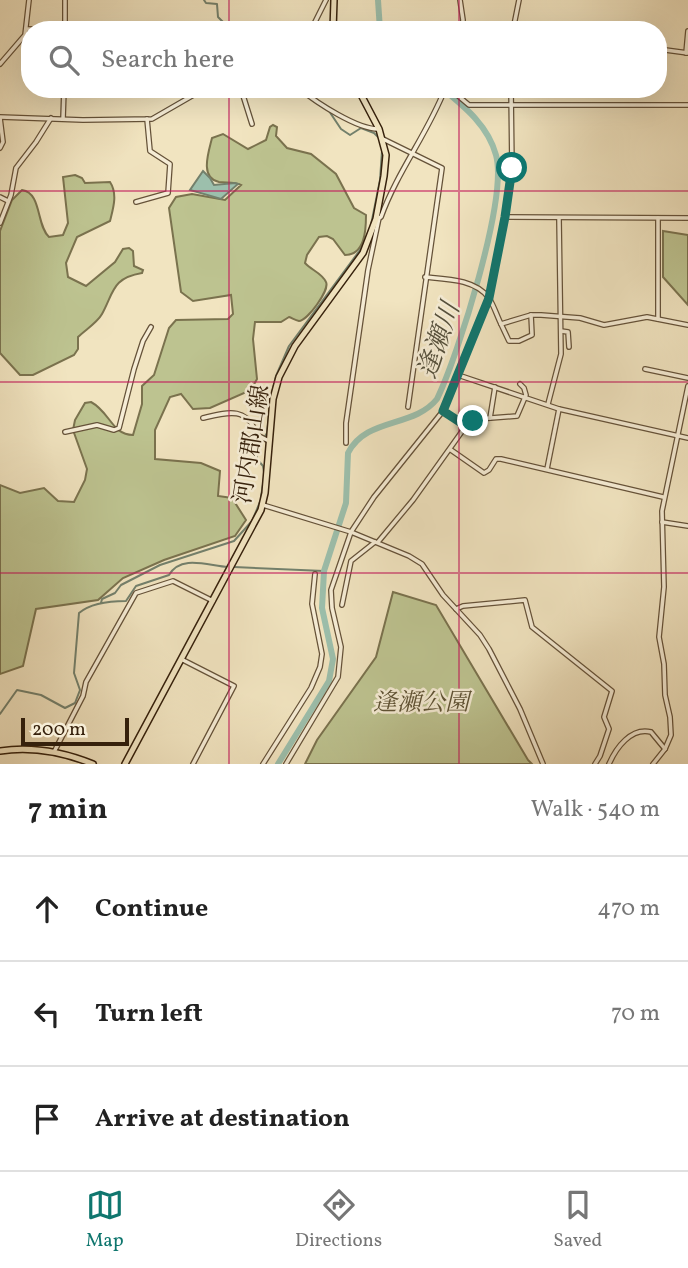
<!DOCTYPE html>
<meta charset="utf-8">
<style>
:root{--surface:#fff;--page:#f6f6f6;--text:#222;--muted:#767676;--line:#e0e0e0;--accent:#0f766e}
body{margin:0;font-family:Vollkorn,"Noto Serif JP",serif;background:var(--page);color:var(--text)}
.scale{position:absolute;left:21px;bottom:18px;width:108px;box-sizing:border-box;padding-left:7px;border:4px solid #36210c;border-top:0;font-size:19px;line-height:24px;white-space:nowrap;color:#36210c;-webkit-text-stroke:5px #f6edd6;paint-order:stroke}
.stop{position:absolute;width:21px;height:21px;margin:-16px;border:5px solid #0f766e;border-radius:50%;background:#fff}
.stop.end{background:#0f766e;border-color:#fff;box-shadow:0 2px 7px #0008}
.list{margin:0;padding:0;list-style:none}
h2{display:flex;justify-content:space-between;align-items:center;height:91px;margin:0;padding:0 28px;font-size:30px}
h2 small{font-size:23px;font-weight:400;color:var(--muted)}
.list li{display:grid;grid-template-columns:46px 1fr auto;gap:21px;align-items:center;box-sizing:border-box;height:105px;padding:0 28px;border-top:2px solid var(--line)}
.list b{display:block;font-size:26px;white-space:nowrap}
.list em{font-size:23px;font-style:normal;color:var(--muted)}
.icon{flex:none;width:38px;height:38px;fill:none;stroke:currentColor;stroke-width:2;stroke-linecap:round;stroke-linejoin:round}
.map{position:relative;flex:none;width:688px;height:764px;overflow:hidden}
.search{position:absolute;background:var(--surface);box-shadow:0 7px 28px #0002;left:21px;right:21px;top:21px;height:77px;display:flex;align-items:center;gap:18px;box-sizing:border-box;padding:0 24px;border-radius:28px;color:var(--muted);font-size:26px}
.sheet{height:406px;background:var(--surface)}
nav{display:flex;justify-content:space-around;align-items:center;box-sizing:border-box;height:98px;border-top:2px solid var(--line);background:var(--surface);font-size:19px;color:var(--muted)}
nav a{display:grid;justify-items:center;gap:4px}
nav .on{color:var(--accent)}
.map>svg:first-child{display:block}
</style>
<div class="map">
<svg width="688" height="764" viewBox="0 0 688 764">
<rect width="100%" height="100%" fill="#f1e4c0"/>
<filter id="stains"><feTurbulence type="fractalNoise" baseFrequency=".00286" numOctaves="4"/><feColorMatrix values="0 0 0 0 .2 0 0 0 0 .09 0 0 0 0 .02 0 0 0 .5 -.17"/></filter>
<radialGradient id="worn" r=".72"><stop offset=".6" stop-color="#630" stop-opacity="0"/><stop offset="1" stop-color="#630" stop-opacity=".3"/></radialGradient>
<!-- green -->
<g fill="#bdc390" stroke="#7a724e" stroke-width="2">
<path d="M273,125L277,127L276,136L287,148L311,154L336,174L354,208L366,215C366,230 365,255 345,255L333,239L327,236L319,237L307,255L305,263C311,270 322,273 326,282C330,290 307,321 299,321C295,320 292,318 289,317L281,322H255L253,339L257,379L251,390L210,408L193,409L181,394L170,397L155,430V459L201,463L220,471L218,496L232,498L246,520L235,536L164,560L123,578L98,600L36,609L23,666L0,674V485L20,493L44,488L58,501L74,502L85,480L87,469L73,430L75,420L85,403L91,402C110,412 112,435 133,435L142,404V386L154,375L169,328L176,320L228,319L233,314L231,295L193,301L181,292L169,208L176,197L192,194L225,200L241,185C234,182 227,183 219,182C199,178 209,151 212,138L223,134L248,149L266,140L270,127Z"/>
<path d="M75,175L82,178L85,183L110,182C118,194 113,209 110,221L77,237L66,263L68,277L86,286L115,262L123,249L129,248L133,251L134,266L143,270L142,273C112,278 114,292 102,314C97,323 85,330 78,337V349L74,355L33,375H20L0,353V231L12,200L22,190C42,193 36,225 49,237L63,235L68,223L63,177Z"/>
<path d="M663,231L688,235V305L663,277Z"/>
<path d="M393,592L436,605L528,760L532,764H305L317,740L376,657Z"/>
</g>
<!-- water -->
<path fill="#9cbfac" stroke="#73806c" stroke-width="2" d="M203,171L210,178L214,185L235,183L238,184L221,199L190,190Z"/>
<g fill="none" stroke-linecap="round" stroke-linejoin="round">
<!-- stream -->
<g stroke="#73806c" stroke-width="2">
<path d="M204,0L206,3L217,4L218,17L224,23L223,30"/>
<path d="M298,89L321,106"/>
<path d="M329,111L341,129L350,135L361,128L374,133L380,139"/>
<path d="M371,225L380,180L382,151"/>
<path d="M271,397L276,376L289,346L363,246"/>
<path d="M264,472L263,466L257,459L256,451L267,433L270,407"/>
<path d="M261,497L264,478"/>
<path d="M234,567L324,571"/>
<path d="M101,603L102,599L115,593L121,585L160,565L234,541L252,521L260,502"/>
<path d="M0,714L17,690L41,695L65,708L75,703L80,690L74,673L79,613C91,603 110,601 126,601L136,586L169,575C181,554 209,566 228,567"/>
</g>
<!-- river -->
<g stroke="#9cbfac" stroke-width="6">
<path d="M378,0L380,30"/>
<path d="M278,764L329,681L333,659L322,608L324,571L346,503L348,453C366,417 414,428 437,399C458,356 508,198 496,155C488,126 466,108 443,89"/>
</g>
<!-- minor casing -->
<g stroke="#655239" stroke-width="6">
<g id="minor">
<path d="M460,0L463,20L462,30"/>
<path d="M26,29L83,30"/>
<path d="M65,30V0"/>
<path d="M311,30L326,0"/>
<path d="M513,30L519,0"/>
<path d="M658,49L688,53"/>
<path d="M686,53L688,31"/>
<path d="M0,64L25,35L29,0"/>
<path d="M241,89L252,124"/>
<path d="M300,89C317,103 357,129 378,129"/>
<path d="M450,89L469,105H688"/>
<path d="M0,117L83,120L152,119L204,89"/>
<path d="M0,118L3,142L0,148"/>
<path d="M63,119L64,89"/>
<path d="M383,139L442,168L408,407"/>
<path d="M0,197L8,201"/>
<path d="M136,202L168,193L170,164L150,151L147,119"/>
<path d="M505,217L688,218"/>
<path d="M379,218L381,217C397,172 428,133 445,89"/>
<path d="M658,218V319"/>
<path d="M0,223L11,195L16,168L36,142L51,118"/>
<path d="M425,277C446,279 475,279 489,298C494,306 497,316 501,324L531,315H541L580,318L604,325L647,317L688,325"/>
<path d="M501,324L509,341H519L532,335L531,315"/>
<path d="M561,331L568,332L569,347"/>
<path d="M645,369L688,378"/>
<path d="M458,375L559,409L688,438"/>
<path d="M548,404L561,354L559,219"/>
<path d="M443,411L465,426"/>
<path d="M203,418C228,412 247,406 257,435L269,441"/>
<path d="M490,418L495,387"/>
<path d="M65,432L97,425L114,430L119,428L134,369L143,341L151,327"/>
<path d="M346,443V423L368,270L379,218"/>
<path d="M451,450L484,473L489,470L496,459H501L663,497"/>
<path d="M547,469L559,409"/>
<path d="M263,505L351,532L409,556L422,564L443,595L480,635L489,649L520,709L543,764"/>
<path d="M662,522L688,526"/>
<path d="M378,542L413,500L468,423L478,419L517,416L526,395L524,388L520,384"/>
<path d="M342,605L351,561L375,542"/>
<path d="M456,609L463,606L525,600L532,627L612,691L604,717L609,729L600,756L595,764"/>
<path d="M181,659L234,686L193,764"/>
<path d="M54,752L83,696L86,682L136,593L173,581L213,601"/>
<path d="M263,764L311,688L320,667L322,654L312,604L315,574"/>
<path d="M286,764L338,677L341,647L332,608L331,590L351,532L374,497L443,411L489,298L505,217L512,168L511,89"/>
<path d="M609,764C616,748 631,727 651,732L665,749"/>
<path d="M653,764L665,749L671,735L670,717L665,695L664,664L659,637L664,587L662,511L688,386"/>
</g>
</g>
<!-- major casing -->
<g stroke="#36210c" stroke-width="8">
<g id="major">
<path d="M333,30L334,0"/>
<path d="M0,751C32,746 63,752 93,764"/>
<path d="M125,764L261,510L265,493L273,399L279,377L295,346L363,253L376,219L384,176L386,155L379,129L358,89"/>
</g>
</g>
<!-- minor -->
<use href="#minor" stroke="#f6edd6" stroke-width="3.5"/>
<!-- major -->
<use href="#major" stroke="#f1e4c0" stroke-width="5"/>
</g>
<g fill="none" stroke-linecap="round" stroke-linejoin="round">
<!-- route -->
<path stroke="#0f766e" stroke-width="9" d="M473,421L466,426L443,411L489,298L505,217L512,168"/>
</g>
<!-- grid -->
<path fill="none" stroke="#c2185b" stroke-width="2" stroke-opacity="0.55" d="M229,0V30M459,0V30M229,89V764M459,89V764M0,191H688M0,382H688M0,573H688"/>
<g text-anchor="middle" stroke-width="5" stroke-linejoin="round" paint-order="stroke">
<!-- street labels -->
<g font-size="24" fill="#36210c" stroke="#f6edd6">
<text transform="translate(251 444) rotate(-81)" y="8">河内郡山線</text>
</g>
<!-- park labels -->
<g font-size="24" font-style="italic" fill="#5e5234" stroke="#f6edd6">
<text x="421" y="710">逢瀬公園</text>
</g>
<!-- water labels -->
<g font-size="26" font-style="italic" fill="#55503c" stroke="#f6edd6">
<text transform="translate(438 340) rotate(-71)" y="9">逢瀬川</text>
</g>
</g>
<rect width="100%" height="100%" filter="url(#stains)"/>
<rect width="100%" height="100%" fill="url(#worn)"/>
</svg>
<div class="scale">200 m</div>
<div class="stop" style="left:512px;top:168px"></div>
<div class="stop end" style="left:473px;top:421px"></div>
<div class="search"><svg class="icon" aria-label="search" viewBox="0 0 24 24"><circle cx="10" cy="10" r="6"/><path d="M15 15l6 6"/></svg>Search here</div>
</div>
<section class="sheet">
<h2>7 min<small>Walk · 540 m</small></h2>
<ul class="list">
<li><svg class="icon" aria-label="ahead" viewBox="0 0 24 24"><path d="M12 20V5M6 11l6-6 6 6"/></svg><div><b>Continue</b></div><em>470 m</em></li>
<li><svg class="icon" aria-label="left" viewBox="0 0 24 24"><path d="M17 20v-9H6M10 6l-5 5 5 5"/></svg><div><b>Turn left</b></div><em>70 m</em></li>
<li><svg class="icon" aria-label="arrive" viewBox="0 0 24 24"><path d="M6 21V4h12l-3 4 3 4H6"/></svg><div><b>Arrive at destination</b></div></li>
</ul>
</section>
<nav>
<a class="on"><svg class="icon" aria-label="map" viewBox="0 0 24 24"><path d="M3 6l6-2 6 2 6-2v14l-6 2-6-2-6 2zM9 4v14M15 6v14"/></svg>Map</a>
<a><svg class="icon" aria-label="directions" viewBox="0 0 24 24"><path d="M12 3l9 9-9 9-9-9zM9 14v-3h6M13 9l2 2-2 2"/></svg>Directions</a>
<a><svg class="icon" aria-label="saved" viewBox="0 0 24 24"><path d="M7 4h10v16l-5-4-5 4z"/></svg>Saved</a>
</nav>
